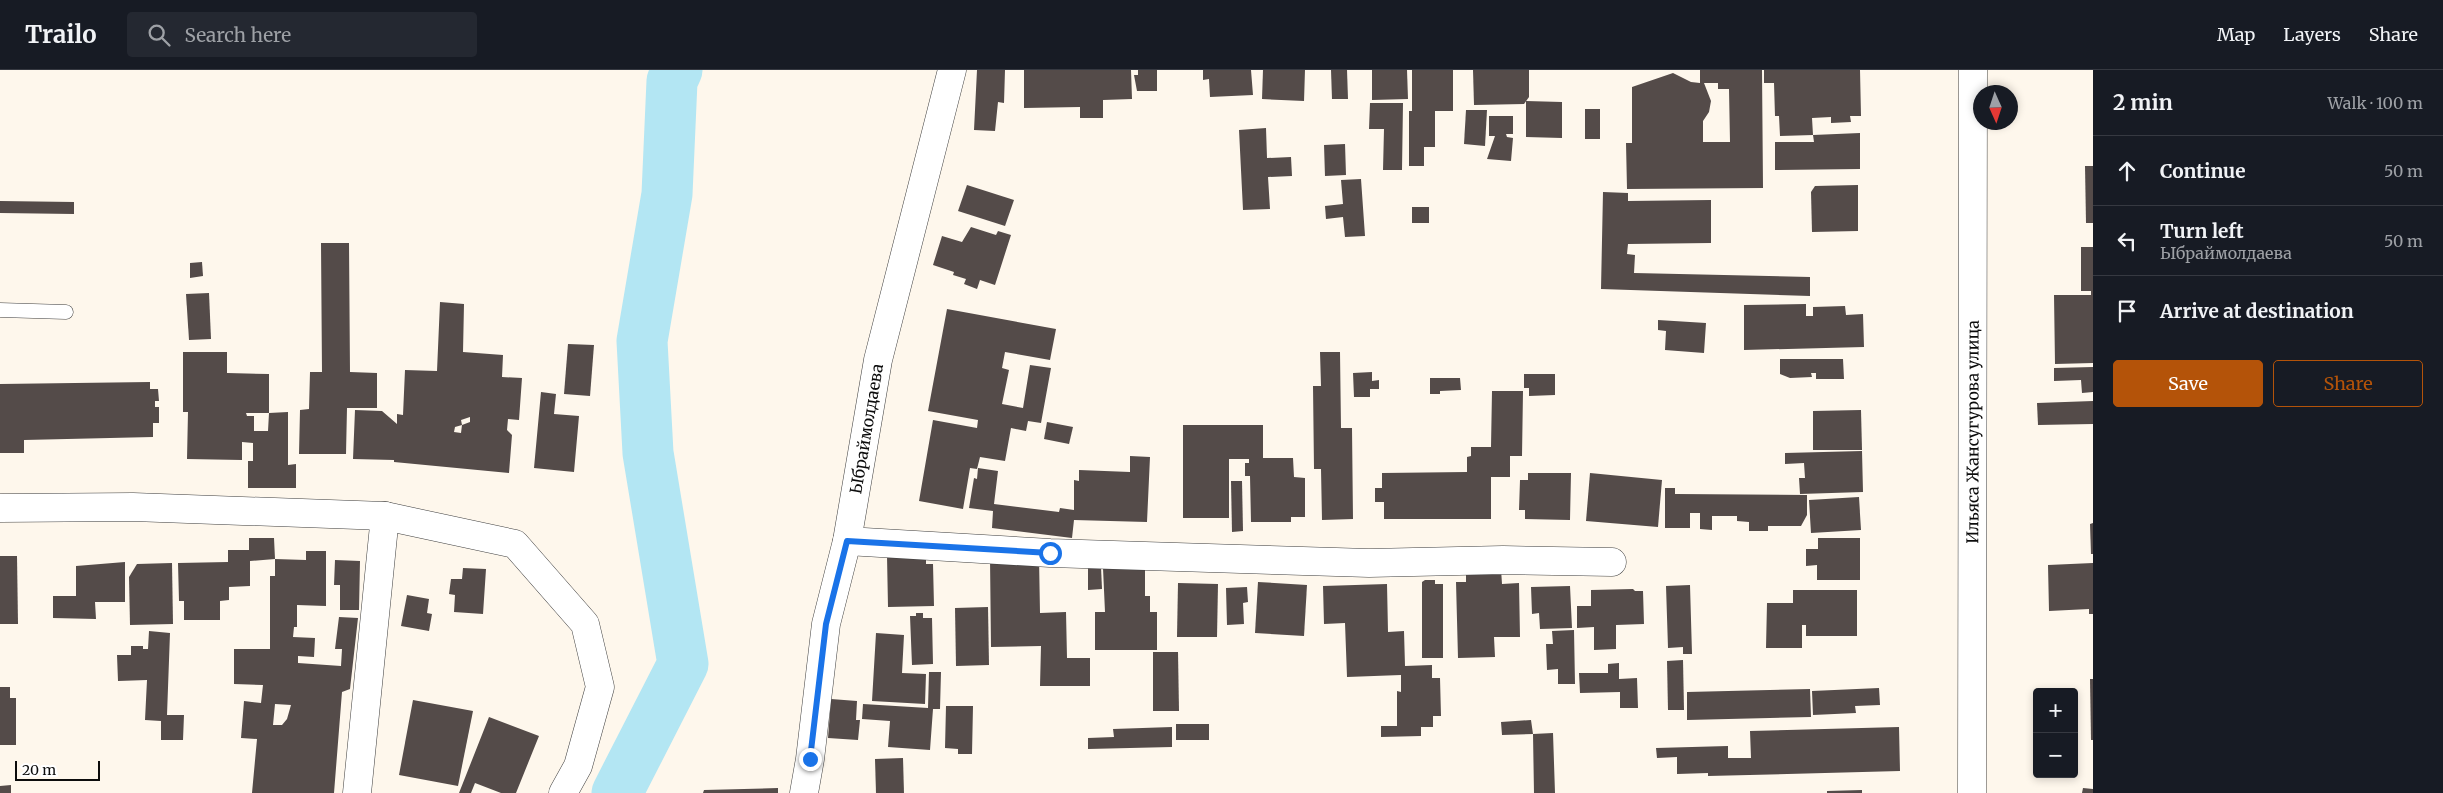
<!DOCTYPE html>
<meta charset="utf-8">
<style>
:root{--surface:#171b24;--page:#242831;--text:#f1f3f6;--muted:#9ea1a6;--line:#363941;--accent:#b45309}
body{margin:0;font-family:Merriweather,serif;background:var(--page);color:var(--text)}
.controls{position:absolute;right:15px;bottom:15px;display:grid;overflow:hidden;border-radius:5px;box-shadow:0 2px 8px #0003}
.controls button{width:45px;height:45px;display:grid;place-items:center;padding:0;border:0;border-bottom:1px solid var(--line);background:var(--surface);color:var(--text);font:25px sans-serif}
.compass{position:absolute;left:1973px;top:15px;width:45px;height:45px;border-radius:50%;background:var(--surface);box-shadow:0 2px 8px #0003;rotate:177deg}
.scale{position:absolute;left:15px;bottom:12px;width:85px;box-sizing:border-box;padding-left:5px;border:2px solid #0c0c0c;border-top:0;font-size:14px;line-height:18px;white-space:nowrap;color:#0c0c0c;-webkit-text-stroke:4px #fff;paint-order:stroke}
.stop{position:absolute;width:15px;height:15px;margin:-11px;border:4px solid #1a73e8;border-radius:50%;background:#fff}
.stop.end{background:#1a73e8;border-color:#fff;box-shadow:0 1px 5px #0008}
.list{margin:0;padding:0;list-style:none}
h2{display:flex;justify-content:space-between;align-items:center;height:65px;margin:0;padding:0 20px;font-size:21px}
h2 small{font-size:16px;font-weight:400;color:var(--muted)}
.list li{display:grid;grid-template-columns:32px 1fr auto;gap:15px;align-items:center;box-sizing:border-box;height:70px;padding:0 20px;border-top:1px solid var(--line)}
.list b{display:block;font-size:19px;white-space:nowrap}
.list p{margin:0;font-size:16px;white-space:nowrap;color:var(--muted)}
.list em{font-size:16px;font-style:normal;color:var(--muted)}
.actions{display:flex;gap:10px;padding:15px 20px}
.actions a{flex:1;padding:11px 0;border:1px solid var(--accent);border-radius:5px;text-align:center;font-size:18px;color:var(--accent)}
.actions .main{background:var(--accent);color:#fff}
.icon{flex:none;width:28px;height:28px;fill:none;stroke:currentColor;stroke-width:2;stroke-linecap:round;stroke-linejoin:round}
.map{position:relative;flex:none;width:2093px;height:723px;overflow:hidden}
header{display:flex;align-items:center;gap:30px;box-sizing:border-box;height:70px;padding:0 25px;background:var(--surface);border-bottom:1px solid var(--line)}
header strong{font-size:24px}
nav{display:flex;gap:28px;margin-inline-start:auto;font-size:18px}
.search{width:350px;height:45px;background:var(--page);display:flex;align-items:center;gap:12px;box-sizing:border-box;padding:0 18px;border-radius:5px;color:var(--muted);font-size:19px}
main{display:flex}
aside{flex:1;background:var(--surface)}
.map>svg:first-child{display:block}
</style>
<header>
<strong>Trailo</strong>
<div class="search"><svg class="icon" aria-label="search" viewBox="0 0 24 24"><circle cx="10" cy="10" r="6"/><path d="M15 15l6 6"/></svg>Search here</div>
<nav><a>Map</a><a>Layers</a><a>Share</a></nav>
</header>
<main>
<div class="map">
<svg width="2093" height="723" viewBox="0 0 2093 723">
<rect width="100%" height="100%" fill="#fef7ec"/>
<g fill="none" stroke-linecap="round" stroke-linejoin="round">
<!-- river -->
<path stroke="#b3e6f3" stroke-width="51" d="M617,723L683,594L648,383L642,271L667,124L672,11L677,0"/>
</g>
<!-- building -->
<g fill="#544b49" fill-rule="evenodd">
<path d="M977,0H1005L1004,33L998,32L995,61L974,60Z"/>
<path d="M1024,0H1131L1132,29L1103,30V48H1080V37L1024,38Z"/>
<path d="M1138,0H1157V21H1137L1134,5H1138Z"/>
<path d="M1203,0H1251L1253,25L1210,27L1209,9L1203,10Z"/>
<path d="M1263,0H1305L1304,31L1262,29Z"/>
<path d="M1331,0H1347L1348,29H1332Z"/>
<path d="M1372,0H1407L1408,29L1372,30Z"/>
<path d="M1412,0H1453V41H1435V77H1424V96H1409V41H1412Z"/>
<path d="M1473,0H1529V27L1524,34L1474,35Z"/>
<path d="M1700,0H1762L1763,118L1627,119L1626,73H1632V17L1673,3L1691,12L1700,13ZM1704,13H1718V19H1729L1730,72H1703V51L1709,42L1711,31Z"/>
<path d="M1764,0H1860L1861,46H1850L1851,52L1831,53V47L1812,48L1813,65L1860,63V99L1775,100V72H1814L1813,65L1780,66L1779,46H1775L1774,13H1764Z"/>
<path d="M1526,31L1562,32V68L1526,67Z"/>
<path d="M1370,33H1403L1402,100H1383L1384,59H1369Z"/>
<rect x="1585" y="39" width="15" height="30"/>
<path d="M1466,40H1487L1485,76L1464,74Z"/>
<path d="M1489,46H1513V64H1506L1507,67L1513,68L1511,91L1487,89L1495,66H1489Z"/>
<path d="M1266,58L1267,88L1291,87L1292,106L1268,107L1270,139L1243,140L1239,60Z"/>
<path d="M1345,74L1346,105L1325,106L1324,75Z"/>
<path d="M2085,96H2093V153H2086Z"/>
<path d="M1361,109L1365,166L1345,167L1343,147L1326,149L1325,136L1343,134L1341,110Z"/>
<path d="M967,115L1014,130L1005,156L958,141Z"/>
<path d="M1858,115V161L1812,162L1811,122L1815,116Z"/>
<path d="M1603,122L1628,123V131L1711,130V173L1628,174L1627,184L1635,185L1634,203L1810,207V226L1601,219Z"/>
<path d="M0,131L74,132V144L0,143Z"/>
<rect x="1412" y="137" width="17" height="16"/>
<path d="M971,157L996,165L998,161L1011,165L995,215L980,210L977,219L964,214L966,209L953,205L954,202L933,195L942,166L962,172Z"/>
<path d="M321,173H349L350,302L377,303V338H347L346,384H299L300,340L309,339L310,302H322Z"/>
<path d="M2081,177H2093V293L2055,294L2054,225H2091V221H2081Z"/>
<path d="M202,192L203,206L190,208V193Z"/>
<path d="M209,223L211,269L189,270L186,224Z"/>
<path d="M440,232L464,234L463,282L503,285L502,307L522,308L519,350L508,349L507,360L512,365L509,403L394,392V390L353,389L355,340L382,341L397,354V344L403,345L405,300L437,301ZM470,347V352L462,355L461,363L454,362L455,357L462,355L461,350Z"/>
<path d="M1806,234V246H1813V237L1845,236L1846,245L1863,244L1864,277L1744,280V235Z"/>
<path d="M947,239L1056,259L1050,290L1005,282L1002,298L1009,300L1002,334L1023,338L1030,295L1051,298L1041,353L1028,351L1026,361L1011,358L1005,391L980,387L977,399L970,398L963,439L919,431L933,350L977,358L978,350L928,341Z"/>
<path d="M1658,250L1706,253L1704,283L1665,280L1666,261L1658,260Z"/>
<path d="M568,274L594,275L590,326L564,324Z"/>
<path d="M183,282H227V303L269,304V343L288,342V395L296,394V418H248V391H253V373L242,372V390L187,389L188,342H183ZM246,343H269L268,361H254V346H247Z"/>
<path d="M1320,282H1340L1341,358H1352L1353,449L1322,450L1321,399H1314L1313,316H1321Z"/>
<path d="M1780,289H1843L1844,309H1816V303H1811L1812,307L1790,308L1780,304Z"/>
<path d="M2093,297V322L2082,323L2081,310L2054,311V298Z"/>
<path d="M1372,302V311L1379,310V319H1370V327H1354L1353,303Z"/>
<path d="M1524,304H1555V325L1529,326V318H1524Z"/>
<path d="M1430,308H1460L1461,320L1440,321V324H1430Z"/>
<path d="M150,312V319H158L159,331H155V337H159V353H153V367L24,370V383H0V314Z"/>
<path d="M1492,321H1523L1522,386H1510V407H1491V449H1384V432H1375V418H1382V403L1467,402V387L1471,386V377H1491Z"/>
<path d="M541,322L556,324L554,344L579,346L574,402L534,398Z"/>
<path d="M2093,331V354L2038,355L2037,333Z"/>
<path d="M1861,340L1862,380H1813V341Z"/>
<path d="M1047,352L1073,357L1069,374L1044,369Z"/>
<path d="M1183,355H1263V388H1293L1294,407L1305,408V447H1291V452H1251L1250,406H1245V393H1249V389H1229V448H1183Z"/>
<path d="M1862,381L1863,422L1800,424L1799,408H1805L1804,393L1785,394V383Z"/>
<path d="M1130,386L1150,387L1147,452L1074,450L1072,468L992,458L993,441L969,438L974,408L977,409L978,398L998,401L994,434L1059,442L1060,438L1074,440V410L1079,411V400L1130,402Z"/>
<path d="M1528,403H1571L1570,450L1525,449V440H1519L1520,410H1528Z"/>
<path d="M1590,403L1662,410L1658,457L1586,451Z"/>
<path d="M1231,411H1242L1243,461L1232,462Z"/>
<path d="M1665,418H1675V424L1807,425V445L1801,456H1768V461H1749V452L1737,451V446H1712V460L1700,459V443H1690V458H1665Z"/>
<path d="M1859,427L1861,460L1811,463L1809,430Z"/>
<path d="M2093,453V484H2091L2090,454Z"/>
<path d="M249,468H274L275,489L250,491V516L229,517V530L220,531V550H184V531H179L178,493L228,492V480H249Z"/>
<path d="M1818,468H1860V510H1817V495L1806,496V479H1818Z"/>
<path d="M306,481H326V536L297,535V557H294L293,567L315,568L314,587L298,586V593L341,596L342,579H335L339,547L358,548L350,619L342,622L334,723H252L257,669L241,668L244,631L261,633L263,615L234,614V579H270V506H275V489L306,490ZM275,634L291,635L287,649L282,655H273Z"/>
<path d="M926,485V494H933L934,536L888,537L887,486Z"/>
<path d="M0,486H17L18,554H0Z"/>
<path d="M1039,487L1040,543L1066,542L1067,588H1090V616H1040L1041,576L991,577L990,488Z"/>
<path d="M335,490L360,491L359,540H340V515H334Z"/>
<path d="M125,492V532H95L96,549L53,548V526H76V496Z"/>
<path d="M172,493L173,554L130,555L129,507L137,494Z"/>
<path d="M2093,493V544H2089V539L2049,541L2048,495Z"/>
<path d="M1145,496V526H1150V542H1157V580H1095V542H1105L1103,498Z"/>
<path d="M1088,497H1101L1102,519L1088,520Z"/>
<path d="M463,498L486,499L483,544L454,542L455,525L449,524L451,509H462Z"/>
<path d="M1466,499H1501L1502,514L1519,513L1520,567H1494L1495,587L1458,588L1456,512H1466Z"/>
<path d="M1425,510H1435V514H1443V588H1422V512Z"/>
<path d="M1258,512L1307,515L1304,566L1255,563Z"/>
<path d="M1178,513L1218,514L1217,567H1177Z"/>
<path d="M1387,514L1388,562L1404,561L1405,596L1432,595V608H1440L1441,646H1433V657H1421V666L1381,667V656H1397V621L1401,622V605L1347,607L1345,553L1324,554L1323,516Z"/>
<path d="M1690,515L1692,584H1683V577L1668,578L1666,516Z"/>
<path d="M1570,516L1572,558L1540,559L1539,543L1532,544L1531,517Z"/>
<path d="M1247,517L1248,532L1243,533L1244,554L1227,555L1226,518Z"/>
<path d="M1633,519L1635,521H1643L1644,554L1616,555V579L1594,580V557L1577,558V536H1591V520Z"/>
<path d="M1793,520H1857V566H1806V555H1802V578H1766L1767,533H1793Z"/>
<path d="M407,525L429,529L427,543L432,544L429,561L401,556Z"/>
<path d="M988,537L989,595L956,596L955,538Z"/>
<path d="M916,543H923V548H932L933,594L912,595L910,546H916Z"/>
<path d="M1574,560L1575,614H1558V599L1547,600L1546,574H1553L1552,561Z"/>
<path d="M149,561L170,563L167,645H184L183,670H161V651L145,650L147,610L118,611L117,585H131V576H143V579H148Z"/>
<path d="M876,563L904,565L902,603L926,604L925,634L872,631Z"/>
<path d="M1153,582H1178L1179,641H1153Z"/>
<path d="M1683,590L1684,640H1668L1667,591Z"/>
<path d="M1619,593V609L1637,608L1638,638H1620V622L1580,623L1579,603H1608V594Z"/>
<path d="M929,602H941L940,639H933L930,680L888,677L890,651L862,649L863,634L928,638Z"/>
<path d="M2090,609H2093V670H2091Z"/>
<path d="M0,617H10V628H16V675H0Z"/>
<path d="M1879,618L1880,635L1855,636L1856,643L1813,645L1812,621Z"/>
<path d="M1810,619L1811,647L1687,650V622Z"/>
<path d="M831,629L857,631L856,650H860L858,670L828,668Z"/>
<path d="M413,630L473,641L458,716L399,705Z"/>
<path d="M946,636H973L972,684H958V679L945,678Z"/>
<path d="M489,647L539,666L516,723H501L475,713L471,723H459Z"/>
<path d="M1531,650L1533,664L1553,663L1555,723H1534L1533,664L1502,665L1501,652Z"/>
<rect x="1176" y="654" width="33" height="16"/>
<path d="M1172,657V677L1088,679V668L1114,667L1113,659Z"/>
<path d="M1899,657L1900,701L1708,706V703L1677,704V687L1657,688L1656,678L1728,676V688H1751L1750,661Z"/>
<path d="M903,688L904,723H876L875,689Z"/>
<path d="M11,715V723H0V716Z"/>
<path d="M778,718V723H703L704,720Z"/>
<path d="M2083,718L2093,719V723H2082Z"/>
<path d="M1862,720V723H1827V721Z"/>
</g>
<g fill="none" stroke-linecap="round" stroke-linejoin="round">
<!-- service casing -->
<g stroke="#3f3f3f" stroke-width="15">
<path id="service" d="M0,240L66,242"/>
</g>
<!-- minor casing -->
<g stroke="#3f3f3f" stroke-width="29">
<g id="minor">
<path d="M0,438L133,437L385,446L357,723"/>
<path d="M385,446L515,474L585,554L600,617L578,696L563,723"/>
<path d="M847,471L1050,483L1369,493L1503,490L1612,492"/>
<path id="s1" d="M804,723L810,689L826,554L847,471L878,290L952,0"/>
</g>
</g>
<!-- tertiary casing -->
<g stroke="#3f3f3f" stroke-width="29">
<g id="tertiary">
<path id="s2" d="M1972,723L1973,0"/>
</g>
</g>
<!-- service -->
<use href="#service" stroke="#fff" stroke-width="14"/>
<!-- minor -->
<use href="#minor" stroke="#fff" stroke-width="28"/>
<!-- tertiary -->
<use href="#tertiary" stroke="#fff" stroke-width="28"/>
</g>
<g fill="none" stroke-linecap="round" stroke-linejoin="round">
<!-- route -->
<path stroke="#1a73e8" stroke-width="6" d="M810,689L826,554L847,471L1050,483"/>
</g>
<g text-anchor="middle" stroke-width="5" stroke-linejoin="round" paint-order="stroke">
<!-- street labels -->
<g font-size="16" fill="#0c0c0c" stroke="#fff">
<text dy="6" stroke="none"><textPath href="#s1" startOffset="370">Ыбраймолдаева</textPath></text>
<text dy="6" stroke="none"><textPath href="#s2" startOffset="361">Ильяса Жансугурова улица</textPath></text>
</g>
</g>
</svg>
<div class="controls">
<button>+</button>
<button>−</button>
</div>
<svg class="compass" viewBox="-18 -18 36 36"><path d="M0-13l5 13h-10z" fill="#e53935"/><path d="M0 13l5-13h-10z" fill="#9ea1a6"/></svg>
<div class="scale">20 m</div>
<div class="stop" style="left:1050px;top:483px"></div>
<div class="stop end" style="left:810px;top:689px"></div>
</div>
<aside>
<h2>2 min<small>Walk · 100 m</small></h2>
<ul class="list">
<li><svg class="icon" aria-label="ahead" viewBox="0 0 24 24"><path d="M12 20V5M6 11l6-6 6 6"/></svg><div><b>Continue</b></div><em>50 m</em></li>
<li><svg class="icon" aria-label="left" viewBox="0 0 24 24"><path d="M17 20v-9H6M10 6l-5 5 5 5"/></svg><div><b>Turn left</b><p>Ыбраймолдаева</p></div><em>50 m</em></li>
<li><svg class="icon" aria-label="arrive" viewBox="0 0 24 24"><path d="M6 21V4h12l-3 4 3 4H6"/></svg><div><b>Arrive at destination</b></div></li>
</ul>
<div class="actions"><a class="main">Save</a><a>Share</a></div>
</aside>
</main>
